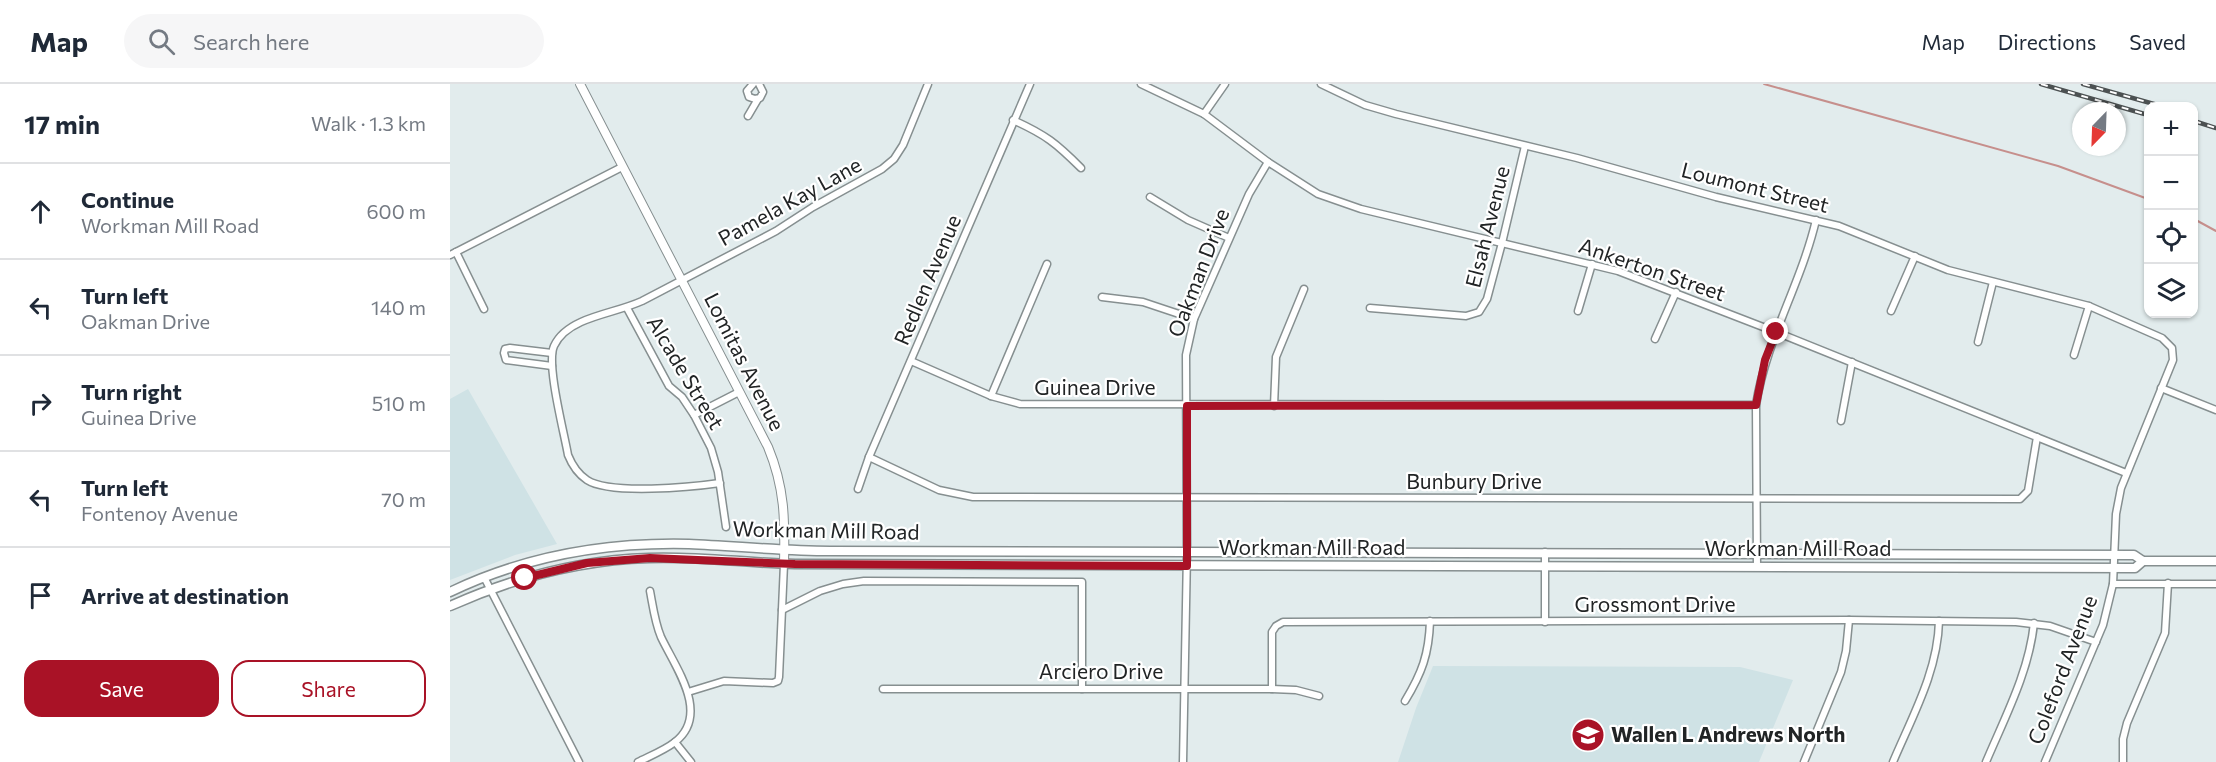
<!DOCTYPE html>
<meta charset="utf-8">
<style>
:root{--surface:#fff;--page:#f6f6f7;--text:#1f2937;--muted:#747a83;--line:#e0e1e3;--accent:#a91226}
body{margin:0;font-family:Commissioner,sans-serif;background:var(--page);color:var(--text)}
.controls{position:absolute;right:18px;top:18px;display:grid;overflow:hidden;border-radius:12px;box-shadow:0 2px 4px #0004}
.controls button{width:54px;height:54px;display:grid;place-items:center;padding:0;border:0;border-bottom:2px solid var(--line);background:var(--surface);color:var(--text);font:30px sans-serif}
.compass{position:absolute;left:1622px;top:18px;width:54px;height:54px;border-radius:50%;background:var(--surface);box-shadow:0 2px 4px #0004;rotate:203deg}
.stop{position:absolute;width:18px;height:18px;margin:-14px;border:4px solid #a91226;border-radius:50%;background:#fff}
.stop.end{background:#a91226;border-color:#fff;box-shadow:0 2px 6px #0008}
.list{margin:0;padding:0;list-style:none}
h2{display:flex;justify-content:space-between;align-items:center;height:78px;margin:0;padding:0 24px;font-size:26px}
h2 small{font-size:20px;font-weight:400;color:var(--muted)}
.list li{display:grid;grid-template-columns:39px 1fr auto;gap:18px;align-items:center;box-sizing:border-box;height:96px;padding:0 24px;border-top:2px solid var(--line)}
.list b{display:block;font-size:22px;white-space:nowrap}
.list p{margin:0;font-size:20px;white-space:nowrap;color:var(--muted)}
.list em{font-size:20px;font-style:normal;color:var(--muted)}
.actions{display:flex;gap:12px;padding:18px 24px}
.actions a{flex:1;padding:14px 0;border:2px solid var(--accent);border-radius:18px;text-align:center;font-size:21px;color:var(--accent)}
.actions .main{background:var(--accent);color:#fff}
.icon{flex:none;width:33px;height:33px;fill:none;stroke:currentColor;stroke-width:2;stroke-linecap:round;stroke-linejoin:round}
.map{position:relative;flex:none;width:1766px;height:678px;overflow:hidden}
header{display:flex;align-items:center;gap:36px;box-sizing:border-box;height:84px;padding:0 30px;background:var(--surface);border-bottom:2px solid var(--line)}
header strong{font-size:28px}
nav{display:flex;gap:33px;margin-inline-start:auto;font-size:21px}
.search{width:420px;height:54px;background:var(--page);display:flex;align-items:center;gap:15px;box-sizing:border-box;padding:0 21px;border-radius:33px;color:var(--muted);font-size:22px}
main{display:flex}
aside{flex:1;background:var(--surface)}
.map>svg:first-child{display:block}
</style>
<header>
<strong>Map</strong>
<div class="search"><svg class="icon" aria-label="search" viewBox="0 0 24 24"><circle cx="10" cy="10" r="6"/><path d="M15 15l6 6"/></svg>Search here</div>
<nav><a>Map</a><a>Directions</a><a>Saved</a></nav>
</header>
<main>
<aside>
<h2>17 min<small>Walk · 1.3 km</small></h2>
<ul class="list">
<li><svg class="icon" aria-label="ahead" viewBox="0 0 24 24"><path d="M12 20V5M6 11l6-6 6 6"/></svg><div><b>Continue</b><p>Workman Mill Road</p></div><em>600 m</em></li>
<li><svg class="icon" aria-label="left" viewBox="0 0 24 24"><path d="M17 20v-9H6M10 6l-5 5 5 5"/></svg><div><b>Turn left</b><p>Oakman Drive</p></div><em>140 m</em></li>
<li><svg class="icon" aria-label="right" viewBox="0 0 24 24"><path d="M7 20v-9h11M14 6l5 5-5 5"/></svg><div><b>Turn right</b><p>Guinea Drive</p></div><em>510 m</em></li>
<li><svg class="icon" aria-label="left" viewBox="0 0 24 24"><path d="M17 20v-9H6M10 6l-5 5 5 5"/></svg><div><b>Turn left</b><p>Fontenoy Avenue</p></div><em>70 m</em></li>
<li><svg class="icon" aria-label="arrive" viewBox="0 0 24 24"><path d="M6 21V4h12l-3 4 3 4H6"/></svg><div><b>Arrive at destination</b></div></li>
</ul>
<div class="actions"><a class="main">Save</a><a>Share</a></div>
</aside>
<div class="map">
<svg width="1766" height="678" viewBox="0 0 1766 678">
<rect width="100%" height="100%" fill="#e2eced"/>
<!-- built -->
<g fill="#cfe2e5">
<path d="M18,305L107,460L65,471L0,496V315Z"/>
<path d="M983,582L1290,583L1343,596L1309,678H948L966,624Z"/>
</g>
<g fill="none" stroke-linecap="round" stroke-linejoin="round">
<!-- stream -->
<g stroke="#c68f8c" stroke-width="2">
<path d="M1314,0L1608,82L1698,115"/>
<path d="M1744,135L1766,147"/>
</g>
<!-- minor casing -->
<g stroke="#868f90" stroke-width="9">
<g id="minor">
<path d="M303,0L297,7L299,13L305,15L310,14L313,8L309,0"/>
<path d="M691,0L754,30L818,78L868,110L911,125L1168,187L1326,248L1676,389"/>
<path d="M871,0L915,21L946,30L1127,74L1266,113L1389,142L1498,186L1639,222L1712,254L1722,264L1723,276L1671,404L1666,430L1663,500L1653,541L1595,678"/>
<path d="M754,30L775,0"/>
<path d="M298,32L308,15"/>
<path d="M563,36C596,51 606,59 631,84"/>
<path d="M700,113L738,136L779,154"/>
<path d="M6,168L34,225"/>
<path d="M0,171L172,83"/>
<path d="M652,213L693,218L744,235"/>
<path d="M177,224L219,302L232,313L244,331L261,364L268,388L276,443"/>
<path d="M920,224L1016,232L1029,228L1037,215L1052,159L1075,62"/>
<path d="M1128,227L1142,180"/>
<path d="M1441,227L1465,172"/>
<path d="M1205,255L1226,208"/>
<path d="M1528,258L1543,198"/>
<path d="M102,269L60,264L55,265L54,269L56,276L102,282"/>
<path d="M1624,271L1639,222"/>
<path d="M461,277L541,312L570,320L1306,321"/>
<path d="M1711,304L1766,326"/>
<path d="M541,312L597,180"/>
<path d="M824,322L826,273L854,205"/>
<path d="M244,331L289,308"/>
<path d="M1391,337L1402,278"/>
<path d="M419,373L489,406L523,413L1564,415H1570L1578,407L1587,353"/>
<path d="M270,399C242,403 160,411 137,396C128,390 122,381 118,371C114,348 96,280 104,262C109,251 120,243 131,238C151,229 172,226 192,217L326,147L363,123L432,85L444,75L453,61L478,0"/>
<path d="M408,405L419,373L580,0"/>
<path d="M1307,483L1306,321C1316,256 1351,200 1366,136"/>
<path d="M34,493L129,678"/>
<path d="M1663,500H1766"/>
<path d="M332,526L370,507L393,500L414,497L632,498V605"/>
<path d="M1095,538V468"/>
<path d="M433,605H822L846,606L869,612"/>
<path d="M822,605V548L826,542L833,538L1399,536L1566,538L1600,542L1646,558"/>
<path d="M238,608L274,597L323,599L328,597L329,593L334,480"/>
<path d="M955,617C972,589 979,570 980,537"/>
<path d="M225,658L241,678"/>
<path d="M188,678C200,672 215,666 225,658C261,630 225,583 211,553C205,539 203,523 200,507"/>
<path d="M733,678L737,469L736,271L744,235L799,110L818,78"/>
<path d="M1354,678L1391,588L1396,567L1399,536"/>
<path d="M1443,678C1462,633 1488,587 1489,537"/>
<path d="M1536,678C1555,633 1579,588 1584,539"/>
<path d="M1673,678V655L1677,639L1715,549L1718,499"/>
</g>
</g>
<!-- tertiary casing -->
<g stroke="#868f90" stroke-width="10">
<path id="tertiary" d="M130,0L318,363C335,404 335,436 334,480"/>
</g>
<!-- secondary casing -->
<g stroke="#868f90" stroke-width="11">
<g id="secondary">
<path d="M0,508C75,472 157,458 239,460C286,462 333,467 380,467L1684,471L1693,477H1766"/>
<path d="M0,522C63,494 130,476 199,474C247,472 296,479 345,480L1685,484L1693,477"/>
</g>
</g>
<!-- minor -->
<use href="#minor" stroke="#fff" stroke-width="6"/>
<!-- tertiary -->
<use href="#tertiary" stroke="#fff" stroke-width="8"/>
<!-- secondary -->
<use href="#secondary" stroke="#fff" stroke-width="8"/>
<!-- rail casing -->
<g stroke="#4c5152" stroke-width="4.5">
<g id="rail">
<path d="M1591,0L1698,31"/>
<path d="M1633,0L1711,22"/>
<path d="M1744,37L1766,44"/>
</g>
</g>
<!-- rail -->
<use href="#rail" stroke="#fff" stroke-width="2" stroke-dasharray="7" stroke-linecap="butt"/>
</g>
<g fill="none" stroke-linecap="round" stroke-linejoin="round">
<!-- route -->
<path stroke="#a91226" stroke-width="8" d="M75,494L137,479L200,474L345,480L737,482V322L1306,321L1315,276L1326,248"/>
</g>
<!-- icons -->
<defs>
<g id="school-disc" transform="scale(1.725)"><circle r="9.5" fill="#a91226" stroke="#fff"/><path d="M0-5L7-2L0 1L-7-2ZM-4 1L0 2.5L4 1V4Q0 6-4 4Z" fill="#fff"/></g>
</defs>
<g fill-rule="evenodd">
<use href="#school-disc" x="1138" y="651"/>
</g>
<g text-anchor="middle" stroke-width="4.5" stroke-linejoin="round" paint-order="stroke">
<!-- street labels -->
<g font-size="21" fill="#212425" stroke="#fff">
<text transform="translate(1305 104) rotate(14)" y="7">Loumont Street</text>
<text transform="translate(340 118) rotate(-29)" y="7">Pamela Kay Lane</text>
<text transform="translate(1038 143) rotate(-76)" y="7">Elsah Avenue</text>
<text transform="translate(1202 186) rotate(19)" y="7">Ankerton Street</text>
<text transform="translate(749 189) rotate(-69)" y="7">Oakman Drive</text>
<text transform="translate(478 196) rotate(-67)" y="7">Redlen Avenue</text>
<text transform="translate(294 278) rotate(63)" y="7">Lomitas Avenue</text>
<text transform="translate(235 289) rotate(59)" y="7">Alcade Street</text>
<text x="645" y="311">Guinea Drive</text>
<text x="1024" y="405">Bunbury Drive</text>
<text transform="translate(376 447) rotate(1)" y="7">Workman Mill Road</text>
<text x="862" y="471">Workman Mill Road</text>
<text x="1348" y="472">Workman Mill Road</text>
<text x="1205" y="528">Grossmont Drive</text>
<text transform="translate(1613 586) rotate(-69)" y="7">Coleford Avenue</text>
<text x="651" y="595">Arciero Drive</text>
</g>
<!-- poi labels -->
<g font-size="21" font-weight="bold" fill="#212425" stroke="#fff" text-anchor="start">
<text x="1161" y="658">Wallen L Andrews North</text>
</g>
</g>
</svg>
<div class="controls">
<button>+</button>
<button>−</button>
<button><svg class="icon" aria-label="locate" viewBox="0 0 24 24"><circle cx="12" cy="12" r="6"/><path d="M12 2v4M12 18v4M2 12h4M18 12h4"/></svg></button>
<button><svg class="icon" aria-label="layers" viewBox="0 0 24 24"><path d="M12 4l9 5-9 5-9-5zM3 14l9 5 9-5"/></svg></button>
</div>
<svg class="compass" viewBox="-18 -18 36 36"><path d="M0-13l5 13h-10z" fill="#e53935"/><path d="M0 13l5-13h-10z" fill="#747a83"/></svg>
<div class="stop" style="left:75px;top:494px"></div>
<div class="stop end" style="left:1326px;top:248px"></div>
</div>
</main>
